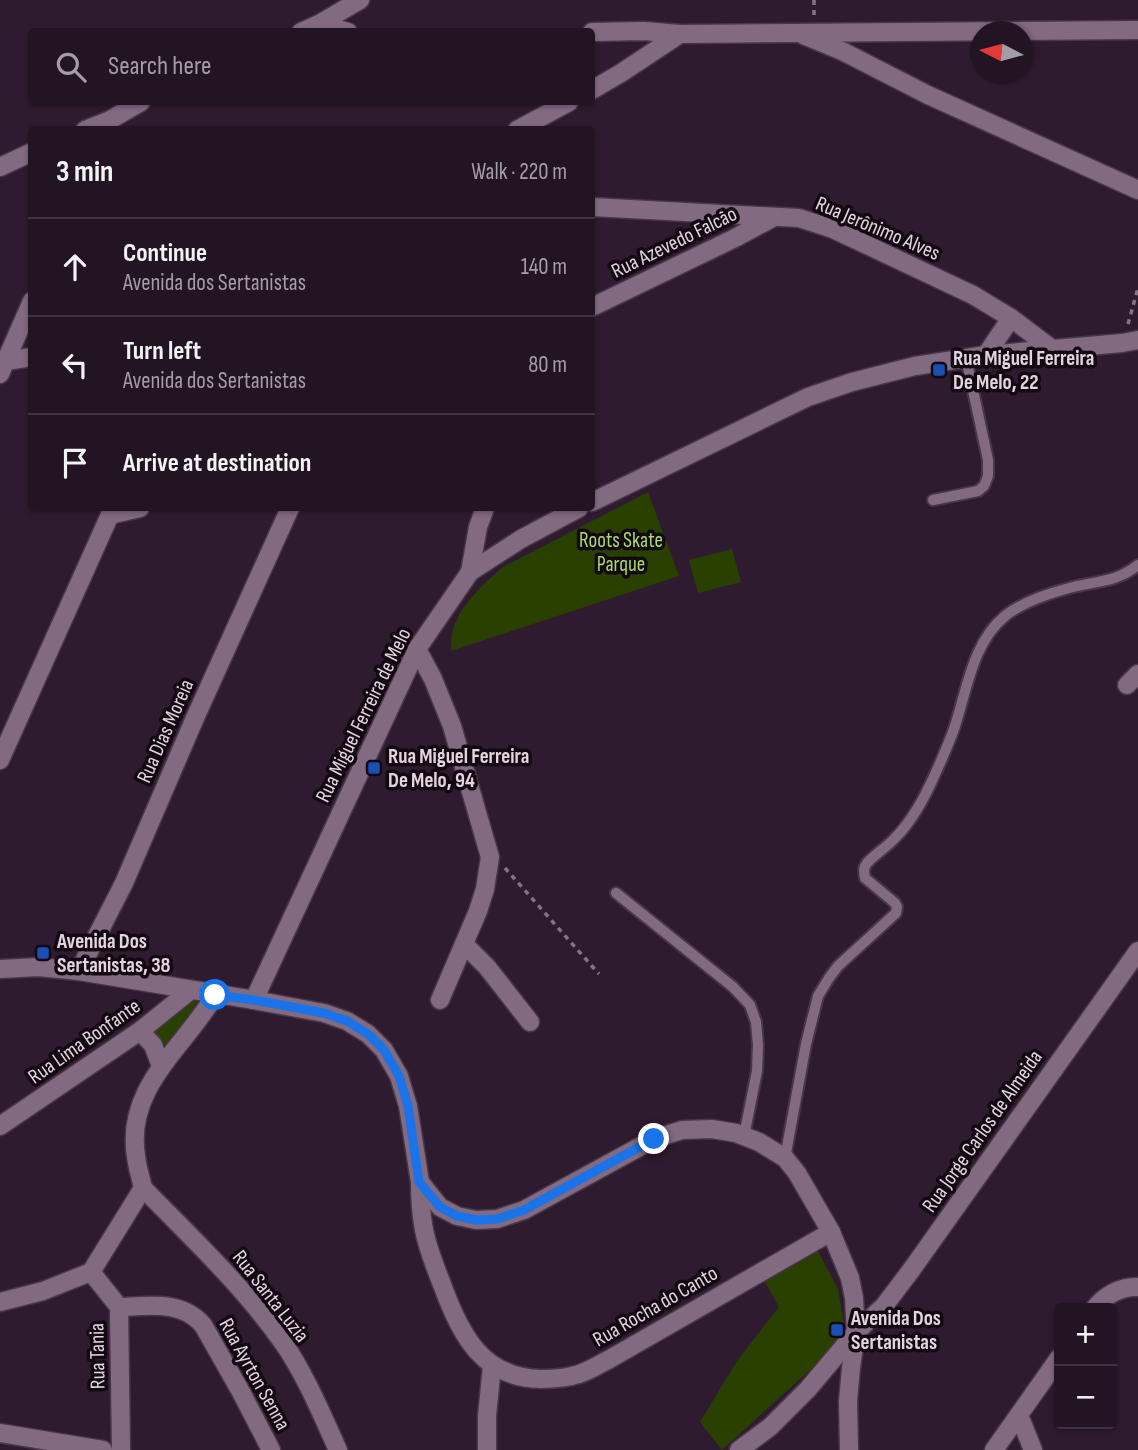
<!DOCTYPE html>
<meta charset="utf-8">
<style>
:root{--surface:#231423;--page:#2f2130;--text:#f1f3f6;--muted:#a39ea6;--line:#403341}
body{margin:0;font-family:"Sofia Sans Condensed",sans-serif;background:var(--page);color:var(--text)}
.controls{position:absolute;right:21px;bottom:21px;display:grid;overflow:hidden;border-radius:7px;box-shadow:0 2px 5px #0004}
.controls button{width:63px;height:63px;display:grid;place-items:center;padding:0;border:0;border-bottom:2px solid var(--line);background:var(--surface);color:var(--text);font:35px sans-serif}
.compass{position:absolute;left:970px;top:21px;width:63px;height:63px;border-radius:50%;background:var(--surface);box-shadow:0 2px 5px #0004;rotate:276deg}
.stop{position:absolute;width:21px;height:21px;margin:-16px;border:5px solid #1a73e8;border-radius:50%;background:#fff}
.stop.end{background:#1a73e8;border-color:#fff;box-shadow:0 2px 7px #0008}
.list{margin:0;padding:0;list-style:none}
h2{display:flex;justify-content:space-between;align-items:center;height:91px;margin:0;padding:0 28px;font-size:30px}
h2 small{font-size:23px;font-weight:400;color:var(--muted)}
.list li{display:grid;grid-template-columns:46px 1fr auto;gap:21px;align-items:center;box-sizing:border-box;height:98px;padding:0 28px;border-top:2px solid var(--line)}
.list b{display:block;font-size:26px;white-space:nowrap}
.list p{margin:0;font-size:23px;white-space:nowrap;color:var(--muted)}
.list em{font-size:23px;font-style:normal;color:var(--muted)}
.icon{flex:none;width:38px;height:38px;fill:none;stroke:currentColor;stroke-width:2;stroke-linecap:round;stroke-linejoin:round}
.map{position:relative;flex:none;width:1138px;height:1450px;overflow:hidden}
.search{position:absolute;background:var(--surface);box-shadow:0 2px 5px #0004;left:28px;top:28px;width:567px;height:77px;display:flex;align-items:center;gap:18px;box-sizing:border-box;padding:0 24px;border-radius:7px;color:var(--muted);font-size:26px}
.panel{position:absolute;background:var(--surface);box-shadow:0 2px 5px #0004;left:28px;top:126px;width:567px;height:385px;border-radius:7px}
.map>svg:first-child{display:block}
</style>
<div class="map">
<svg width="1138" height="1450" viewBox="0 0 1138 1450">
<rect width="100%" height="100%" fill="#2f1b2f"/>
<!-- green -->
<g fill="#2a4000">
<path d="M648,492L679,576L451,651C451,646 451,639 452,634C457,608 484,583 503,567Z"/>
<path d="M732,549L741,582L698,593L689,560Z"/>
<path d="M193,1000L199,1003L200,1007L167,1049H162L152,1032Z"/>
<path d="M818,1251L838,1289L844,1323L834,1348L722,1450L700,1422L737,1361L779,1307L765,1282Z"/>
</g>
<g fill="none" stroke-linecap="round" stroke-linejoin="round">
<!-- lane casing -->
<g stroke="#473747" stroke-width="14">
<g id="lane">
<path d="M933,500L978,491L984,486L988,476V460L966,358"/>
<path d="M616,893L733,987L750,1005L756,1022L758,1045L757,1071L744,1136"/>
<path d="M785,1158L806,1044L818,996L829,978L838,966L896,913L897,907L895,903L865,878C864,872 863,868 867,863C875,854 887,847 895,838C910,823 921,804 930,785C939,766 948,746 955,726C967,689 973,642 1005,616C1024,601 1050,593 1073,587C1098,581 1117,582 1138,565"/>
</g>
</g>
<!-- street casing -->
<g stroke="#473747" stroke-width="21">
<g id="street">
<path d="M319,24L348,32"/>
<path d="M301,32L319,24L360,0"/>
<path d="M592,32L644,31L680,34L1138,30"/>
<path d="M803,35L842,51L928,95L1138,190"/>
<path d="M592,90L621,73L680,34"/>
<path d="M85,130L110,120L141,102"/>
<path d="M517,130L569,102"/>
<path d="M0,167L32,152"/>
<path d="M592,207L799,218L833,229L973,295L1011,318L1052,349"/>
<path d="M592,307L735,238L774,217"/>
<path d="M986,355L1011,318"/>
<path d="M6,361L32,357"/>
<path d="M0,374L32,301"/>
<path d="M110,515L140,508"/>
<path d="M470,572L478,527L485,508"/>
<path d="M417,649L433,679L452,726L490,857L485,889L478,911L440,1000"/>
<path d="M1127,685L1138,674"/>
<path d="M0,760L113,508"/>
<path d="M464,944L487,967L530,1022"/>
<path d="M79,971L124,883L195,718L290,508"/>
<path d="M140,1031L153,1045L161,1066"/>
<path d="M0,1126L140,1031L191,990"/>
<path d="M420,1182C420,1198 421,1214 424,1230C428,1250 436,1269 443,1287C461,1336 483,1378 541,1379C553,1379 567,1378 579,1374C589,1371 598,1365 608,1360L831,1232"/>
<path d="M143,1188C192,1238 244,1287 284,1344C306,1376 322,1415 338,1450"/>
<path d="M91,1272L119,1307L121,1450"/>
<path d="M0,1302L43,1291L91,1272L143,1188C141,1178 137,1167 136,1156C125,1087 184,1048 215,995"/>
<path d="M119,1307C149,1306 182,1300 203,1325L241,1392L271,1450"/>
<path d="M856,1332L884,1306L912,1269L1138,951"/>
<path d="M1019,1415L1033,1450"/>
<path d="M0,1433L103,1450"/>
<path d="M487,1450V1416L492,1366"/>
</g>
</g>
<!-- secondary casing -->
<g stroke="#473747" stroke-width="21">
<g id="secondary">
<path d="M592,502L808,397L852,382L915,366L986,355L1122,343L1138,340"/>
<path d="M0,969L38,967L79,971L254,1000L324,1013L347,1021L368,1034L384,1050L399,1076L408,1106L420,1182L440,1207L457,1216L476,1220L497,1219L524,1210L654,1139L682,1130L712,1129L736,1133L759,1142L785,1158L797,1173L831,1232L850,1278L854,1298L856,1332L851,1368L848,1401L849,1450"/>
<path d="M254,1000L417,649L470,572L521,539L579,508"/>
<path d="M1095,1308C1105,1295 1122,1286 1138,1287"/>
<path d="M739,1450L770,1427L808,1389L856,1332"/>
<path d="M994,1450L1059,1358"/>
</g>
</g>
<!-- path -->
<g stroke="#847383" stroke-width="3.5" stroke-dasharray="5 5" stroke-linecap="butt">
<path d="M814,0V16"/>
<path d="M1128,324L1138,288"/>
<path d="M505,868L599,974"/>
</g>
<!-- lane -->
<use href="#lane" stroke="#826a81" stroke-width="10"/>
<!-- street -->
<use href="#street" stroke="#826a81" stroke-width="18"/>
<!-- secondary -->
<use href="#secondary" stroke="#826a81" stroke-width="18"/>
</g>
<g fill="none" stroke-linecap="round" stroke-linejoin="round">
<!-- route -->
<path stroke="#1a73e8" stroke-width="9" d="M215,995L254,1000L324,1013L347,1021L368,1034L384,1050L399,1076L408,1106L419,1182L440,1207L457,1216L476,1220L497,1219L524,1210L654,1139"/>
</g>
<!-- markers -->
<g fill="#1a4fb4" stroke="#120912" stroke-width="2.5">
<rect x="932" y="363" width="14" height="14" rx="3.5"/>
<rect x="367" y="761" width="14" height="14" rx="3.5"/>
<rect x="36" y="946" width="14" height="14" rx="3.5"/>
<rect x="830" y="1323" width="14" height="14" rx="3.5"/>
</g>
<g text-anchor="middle" stroke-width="7" stroke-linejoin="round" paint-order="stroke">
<!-- street labels -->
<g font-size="21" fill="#e2d4e1" stroke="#120912">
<text transform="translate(878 228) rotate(23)" y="7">Rua Jerônimo Alves</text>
<text transform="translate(674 242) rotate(-26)" y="7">Rua Azevedo Falcão</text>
<text transform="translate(363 715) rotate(-64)" y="7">Rua Miguel Ferreira de Melo</text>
<text transform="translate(165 731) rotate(-66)" y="7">Rua Dias Moreia</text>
<text transform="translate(84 1041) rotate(-35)" y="7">Rua Lima Bonfante</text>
<text transform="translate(982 1131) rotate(-55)" y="7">Rua Jorge Carlos de Almeida</text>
<text transform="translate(271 1296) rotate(52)" y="7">Rua Santa Luzia</text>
<text transform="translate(655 1306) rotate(-30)" y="7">Rua Rocha do Canto</text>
<text transform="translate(97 1356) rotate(-91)" y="7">Rua Tania</text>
<text transform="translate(255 1374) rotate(61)" y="7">Rua Ayrton Senna</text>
</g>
<!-- poi labels -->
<g font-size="21" font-weight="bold" fill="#e2d4e1" stroke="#120912" text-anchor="start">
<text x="953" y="365">Rua Miguel Ferreira<tspan x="953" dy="24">De Melo, 22</tspan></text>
<text x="388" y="763">Rua Miguel Ferreira<tspan x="388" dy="24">De Melo, 94</tspan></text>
<text x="57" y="948">Avenida Dos<tspan x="57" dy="24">Sertanistas, 38</tspan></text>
<text x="851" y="1325">Avenida Dos<tspan x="851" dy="24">Sertanistas</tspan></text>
</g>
<!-- park labels -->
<g font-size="21" fill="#acd96e" stroke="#120912">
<text x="621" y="547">Roots Skate<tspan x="621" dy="24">Parque</tspan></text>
</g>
</g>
</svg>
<div class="controls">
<button>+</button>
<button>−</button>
</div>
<svg class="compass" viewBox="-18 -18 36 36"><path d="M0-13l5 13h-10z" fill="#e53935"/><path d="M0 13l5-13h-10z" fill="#a39ea6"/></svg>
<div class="stop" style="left:215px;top:995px"></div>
<div class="stop end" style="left:654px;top:1139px"></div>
<div class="search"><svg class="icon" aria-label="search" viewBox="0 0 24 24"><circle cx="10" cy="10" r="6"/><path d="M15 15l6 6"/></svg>Search here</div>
<section class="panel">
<h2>3 min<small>Walk · 220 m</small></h2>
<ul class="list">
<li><svg class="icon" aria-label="ahead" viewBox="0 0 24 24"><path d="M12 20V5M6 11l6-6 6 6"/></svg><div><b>Continue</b><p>Avenida dos Sertanistas</p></div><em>140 m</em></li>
<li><svg class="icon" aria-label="left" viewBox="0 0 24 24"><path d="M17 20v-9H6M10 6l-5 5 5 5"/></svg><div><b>Turn left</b><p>Avenida dos Sertanistas</p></div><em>80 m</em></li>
<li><svg class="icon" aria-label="arrive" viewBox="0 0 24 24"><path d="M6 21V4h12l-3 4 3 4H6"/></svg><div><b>Arrive at destination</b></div></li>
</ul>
</section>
</div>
